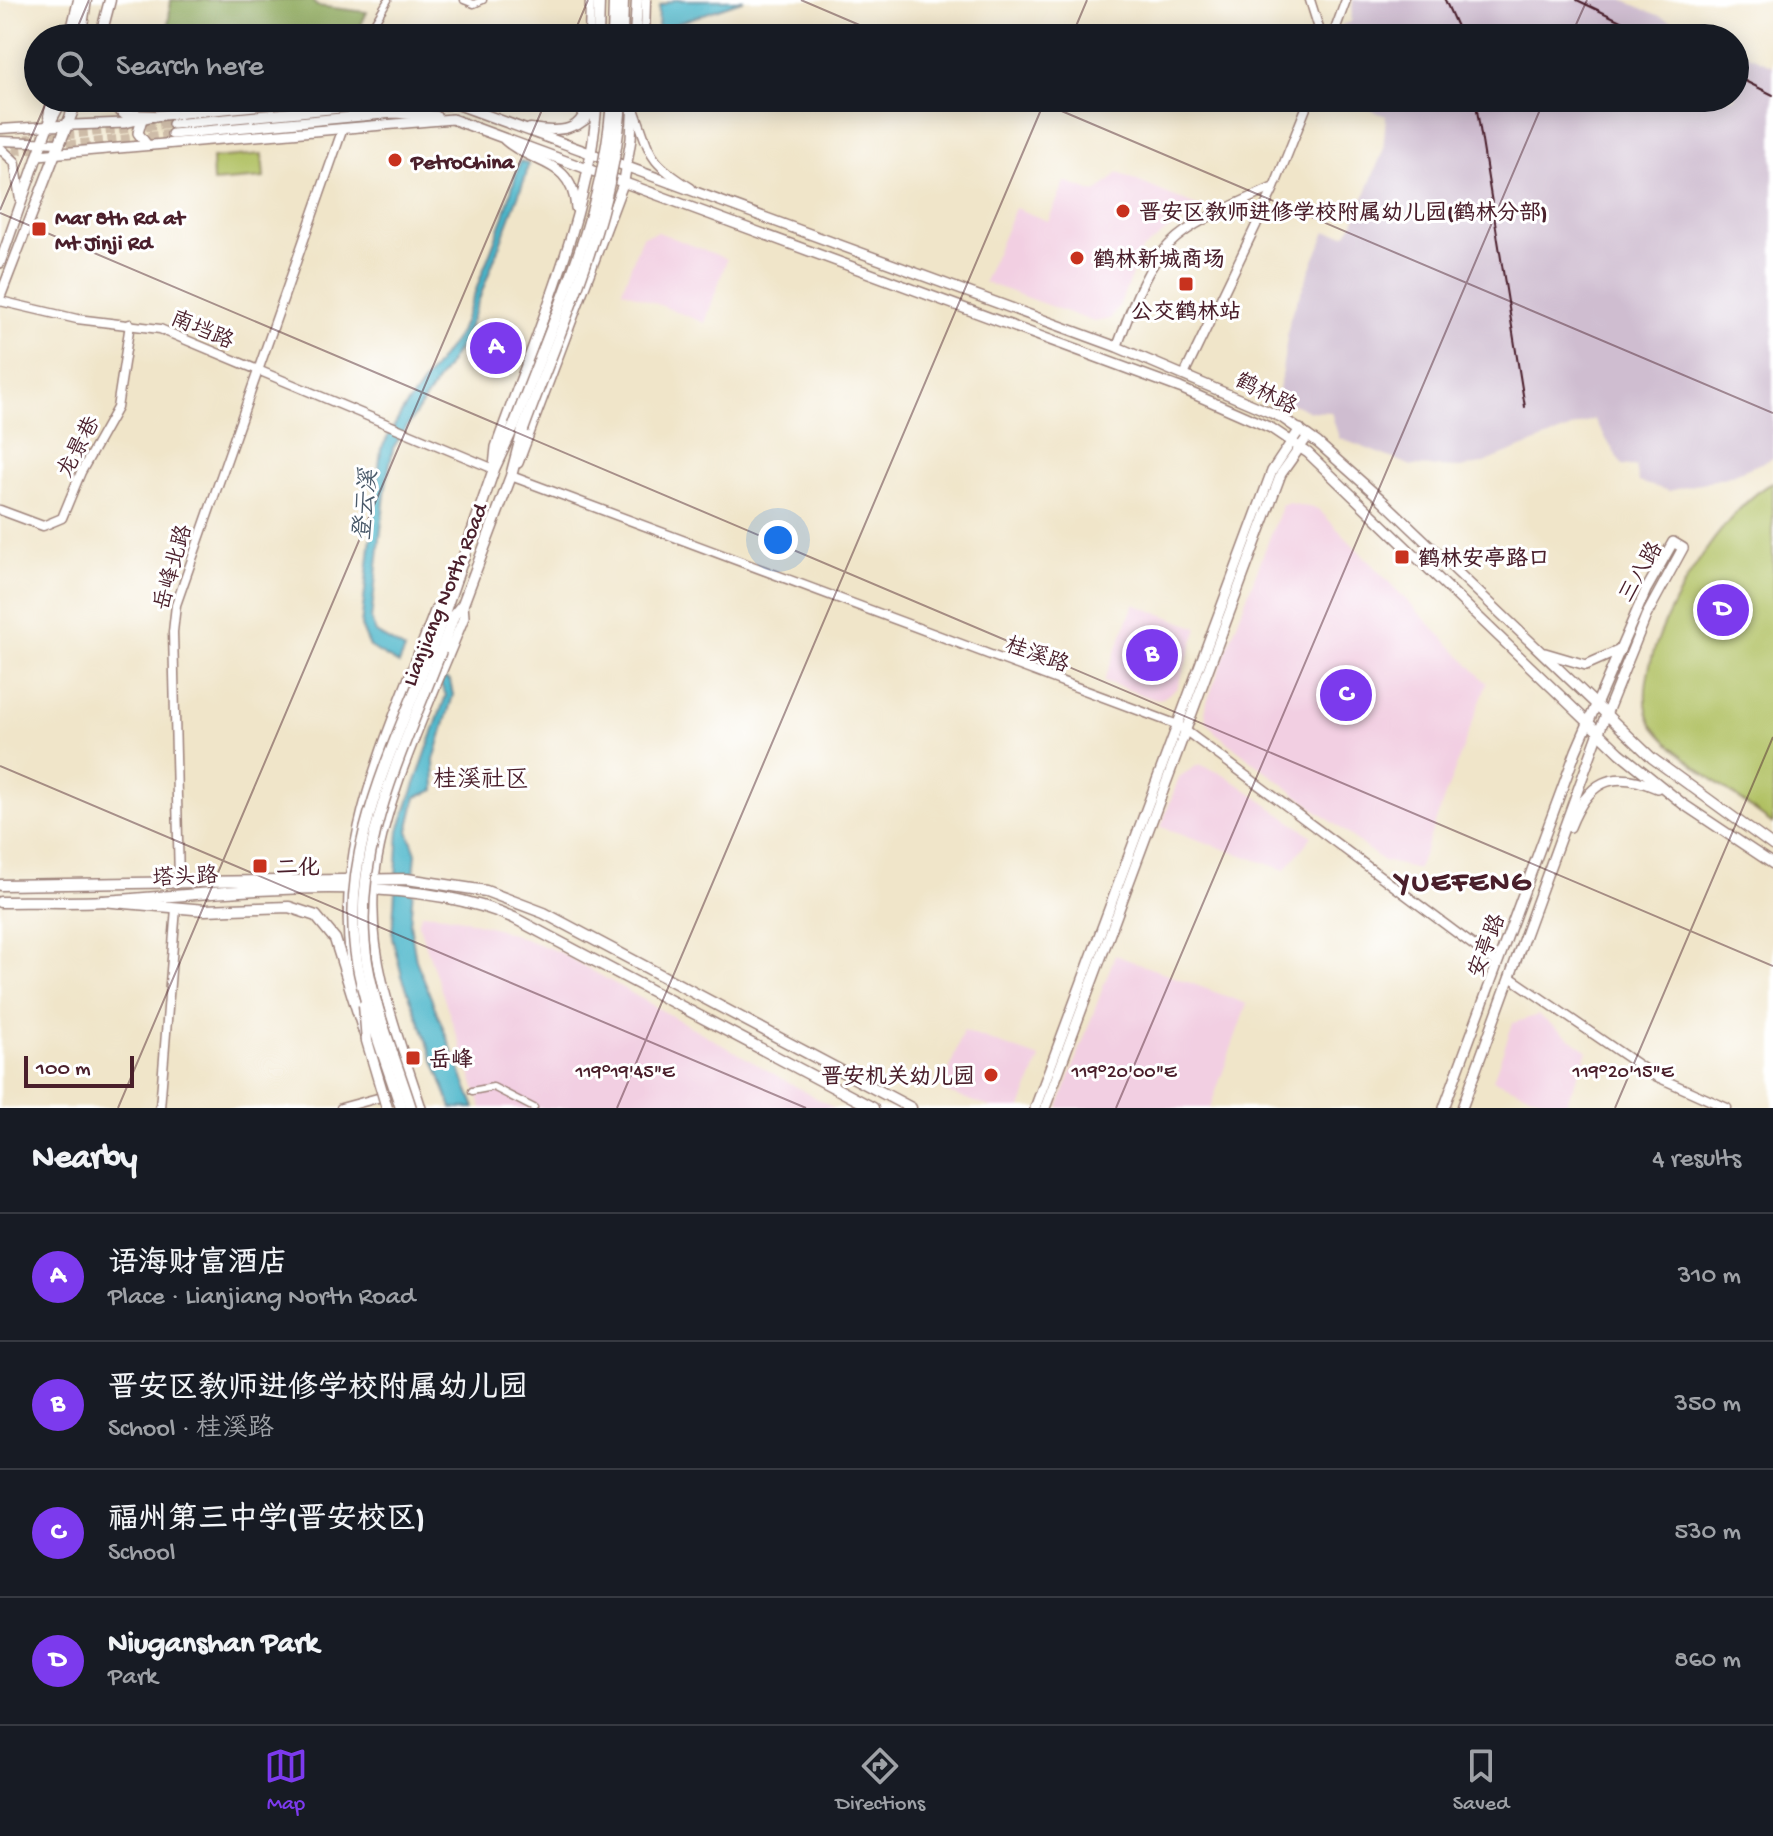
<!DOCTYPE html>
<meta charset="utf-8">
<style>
:root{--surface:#171b24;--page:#242831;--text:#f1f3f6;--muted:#9ea1a6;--line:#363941;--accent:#7c3aed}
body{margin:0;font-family:"Gochi Hand","LXGW WenKai TC",sans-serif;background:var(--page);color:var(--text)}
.scale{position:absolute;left:24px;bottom:20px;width:110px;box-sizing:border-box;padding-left:8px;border:4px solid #4a1f2b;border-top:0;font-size:22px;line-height:28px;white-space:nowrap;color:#4a1f2b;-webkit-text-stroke:6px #fff;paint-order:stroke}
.you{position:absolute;left:778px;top:540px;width:28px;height:28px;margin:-20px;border:6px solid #fff;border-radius:50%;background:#1a73e8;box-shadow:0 0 0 12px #1a73e833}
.badge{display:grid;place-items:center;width:52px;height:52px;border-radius:50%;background:var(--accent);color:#fff;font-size:26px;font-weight:700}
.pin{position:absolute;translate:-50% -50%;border:4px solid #fff;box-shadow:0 2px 8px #0006}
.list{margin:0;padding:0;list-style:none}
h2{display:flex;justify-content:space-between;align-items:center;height:104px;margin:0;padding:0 32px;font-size:34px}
h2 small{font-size:26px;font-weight:400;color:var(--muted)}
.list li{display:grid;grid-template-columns:52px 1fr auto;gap:24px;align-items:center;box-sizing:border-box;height:128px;padding:0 32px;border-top:2px solid var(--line)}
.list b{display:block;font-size:30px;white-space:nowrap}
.list p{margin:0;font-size:26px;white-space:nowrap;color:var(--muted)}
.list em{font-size:26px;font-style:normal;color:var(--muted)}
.icon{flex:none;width:44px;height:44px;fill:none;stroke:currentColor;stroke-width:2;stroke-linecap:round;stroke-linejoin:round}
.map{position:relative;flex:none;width:1773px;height:1108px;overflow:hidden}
.search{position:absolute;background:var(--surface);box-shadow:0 4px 20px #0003;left:24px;right:24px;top:24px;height:88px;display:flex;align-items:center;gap:20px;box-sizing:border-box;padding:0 28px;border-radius:44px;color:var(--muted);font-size:30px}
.sheet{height:616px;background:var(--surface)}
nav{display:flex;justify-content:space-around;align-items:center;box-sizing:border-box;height:112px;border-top:2px solid var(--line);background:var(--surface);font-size:22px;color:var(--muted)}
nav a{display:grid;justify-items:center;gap:4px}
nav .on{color:var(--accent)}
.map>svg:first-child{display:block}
</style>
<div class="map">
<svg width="1773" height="1108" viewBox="0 0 1773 1108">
<rect width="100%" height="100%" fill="#fff"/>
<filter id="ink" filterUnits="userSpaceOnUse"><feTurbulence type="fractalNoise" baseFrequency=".0125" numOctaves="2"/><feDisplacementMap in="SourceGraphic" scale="16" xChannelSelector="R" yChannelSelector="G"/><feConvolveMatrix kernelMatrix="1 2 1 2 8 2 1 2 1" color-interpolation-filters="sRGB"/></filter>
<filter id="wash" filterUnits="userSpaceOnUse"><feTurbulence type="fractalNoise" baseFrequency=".006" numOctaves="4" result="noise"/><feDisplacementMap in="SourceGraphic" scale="32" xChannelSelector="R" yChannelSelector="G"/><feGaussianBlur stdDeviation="1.8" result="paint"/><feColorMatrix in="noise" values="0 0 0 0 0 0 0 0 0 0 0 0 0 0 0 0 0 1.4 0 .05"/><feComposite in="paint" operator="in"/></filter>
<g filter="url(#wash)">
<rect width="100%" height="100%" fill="#f0e5c9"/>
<!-- built -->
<g fill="#f2cfe2">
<path d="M1118,173L1199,207L1142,250L1119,306L1110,319L1094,322L984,282L1015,208L1048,221L1065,182L1096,193Z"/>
<path d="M658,232L727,259L705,323L622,290L642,236Z"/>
<path d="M1289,503L1318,509L1487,683L1418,869L1383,861L1216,733L1206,720L1205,707L1282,505Z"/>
<path d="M1134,604L1198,628L1177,688L1163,698L1154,699L1104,681Z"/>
<path d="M1199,764L1225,775L1312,836L1285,870L1161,827L1179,777Z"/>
<path d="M422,913L446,915L496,928L559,952L834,1108H482L418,923Z"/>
<path d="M1115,955L1247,1004L1210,1108H1058Z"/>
<path d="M1538,1015L1588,1051L1564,1108L1493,1080L1513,1023Z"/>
<path d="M963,1031L1040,1058L1021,1108H993L942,1091Z"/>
</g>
<!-- industrial -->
<g fill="#cfbdd0">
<path d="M1353,0H1623L1710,38H1337L1342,25L1351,22Z"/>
<path d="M1735,49L1773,66V458L1727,477L1669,491L1639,482L1636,467L1622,465L1594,419L1481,464L1460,468L1412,466L1339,438L1331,412L1308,411L1278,397L1290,318L1326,232L1346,234L1354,222L1383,151L1386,116L1340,98H1735Z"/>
</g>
<!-- green -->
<g fill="#b1c164" stroke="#7e7048" stroke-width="2">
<path d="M262,154L264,178L213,182L212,158Z"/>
<path d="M1773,483V824C1746,804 1666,749 1652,724C1620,667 1719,508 1773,483Z"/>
</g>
<!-- forest -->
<path fill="#8ca75a" stroke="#6b6342" stroke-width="2" d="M171,0H311L317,6L367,12L355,38H167Z"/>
<!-- water -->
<g fill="#4cb6ca" stroke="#4b6a7a" stroke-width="2">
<path d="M674,0H744L658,30L659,6Z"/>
<path d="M520,161L528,164L526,175L463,342L393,448L386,485L371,620L376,633L405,650L399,664L370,647L361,626L381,449L402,412L460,332L504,216Z"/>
<path d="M436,675L450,681L453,695L434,760L435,790L416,797L408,831L416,853L410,924L416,960L475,1108H452L402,976L392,937L399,830L446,695Z"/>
</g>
</g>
<g filter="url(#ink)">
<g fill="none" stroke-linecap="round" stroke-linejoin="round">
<!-- secondary-tunnel -->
<g stroke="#cfbda9" stroke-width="9" stroke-dasharray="9 4.5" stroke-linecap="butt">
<path d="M25,139L173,124"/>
<path d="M0,152L172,134"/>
</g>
<!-- minor casing -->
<g stroke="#9d827a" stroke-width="9">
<g id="minor">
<path d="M464,0L474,4L483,0"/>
<path d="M365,38L388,0"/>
<path d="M472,1091L493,1087L534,1108"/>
</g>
</g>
<!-- tertiary casing -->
<g stroke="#9d827a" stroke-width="11">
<g id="tertiary">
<path d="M1310,0L1322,38"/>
<path d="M589,38L590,0"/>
<path d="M645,38L646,0"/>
<path d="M1332,38L1346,0"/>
<path d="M634,109C652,156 646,160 691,188"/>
<path d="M530,128C558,132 585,134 587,98"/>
<path d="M0,129L48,126"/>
<path d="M0,141L59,143"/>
<path d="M0,301L77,319L160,329L494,469"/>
<path d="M1117,347C1157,237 1167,234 1272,188"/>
<path d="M1185,373L1274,188L1310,98"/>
<path d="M511,476L1178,725L1497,963"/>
<path d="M0,510L43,526L62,518L81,472L117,408L130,324"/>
<path d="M179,880L173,632L176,605L343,128"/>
<path d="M1510,977L1653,1075L1727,1108"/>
<path d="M160,1108L176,908"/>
<path d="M341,1108L385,1096"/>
</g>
</g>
<!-- secondary casing -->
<g stroke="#9d827a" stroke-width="12">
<g id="secondary">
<path d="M440,98L1117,347L1281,417L1318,443L1382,500L1652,758L1773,846"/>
<path d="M142,119L138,133L147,145"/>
<path d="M173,124L382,104L447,105"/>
<path d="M577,125L586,119L595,101"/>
<path d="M172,134L394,113L436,116"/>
<path d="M505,140C534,166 572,158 576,208"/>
<path d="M0,148L15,162L20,197"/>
<path d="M38,155L452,119L1180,388L1271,428L1308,453L1620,753L1683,804L1773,864"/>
<path d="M0,263L48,126L125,123L154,116L334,98"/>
<path d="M0,297L56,152"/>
<path d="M518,463L624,181L631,139L633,98"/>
<path d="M494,467L496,447C533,341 593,209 597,98"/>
<path d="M1545,653L1586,665L1620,650"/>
<path d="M1570,827C1588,782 1611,768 1657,788"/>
<path d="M357,993C324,858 390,732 436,608L446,598"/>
<path d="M421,1108C399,1039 370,969 373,895C375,813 433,696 464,617L463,604"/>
<path d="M1035,1108L1272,471L1300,429"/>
<path d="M1045,1108L1281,474L1308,436"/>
<path d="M1444,1108L1576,751L1646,590L1673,542L1683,548L1646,616L1599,732L1462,1108"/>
</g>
</g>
<!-- primary casing -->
<g stroke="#9d827a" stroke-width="13">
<g id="primary">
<path d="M70,38L79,0"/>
<path d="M80,38L86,0"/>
<path d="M100,38L110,0"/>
<path d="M104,98L126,115L154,116"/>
<path d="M49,116L53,98"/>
<path d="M48,126L63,98"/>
<path d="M56,152L78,98"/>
<path d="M0,885L407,879L486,891L544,913L911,1108"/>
<path d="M0,902C35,901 69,903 104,901C223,894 404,868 514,918L873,1108"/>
</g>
</g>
<!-- trunk casing -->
<g stroke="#9d827a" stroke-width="13">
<g id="trunk">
<path d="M598,38L599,0"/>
<path d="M613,38L614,0"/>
<path d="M622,38L623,0"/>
<path d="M635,38L637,0"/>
<path d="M432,648L494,469L514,426"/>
<path d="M441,651L454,615L463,604L511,476L523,430"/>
<path d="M102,901L205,910L289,907L316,916L335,939L365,1035"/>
</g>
</g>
<!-- minor -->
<use href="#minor" stroke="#fff" stroke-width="6"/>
<!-- tertiary -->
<use href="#tertiary" stroke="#fff" stroke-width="8"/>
<!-- secondary -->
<use href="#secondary" stroke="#fff" stroke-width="9"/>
<!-- primary -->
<use href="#primary" stroke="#fff" stroke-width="10"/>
<!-- trunk -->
<use href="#trunk" stroke="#fff" stroke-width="10"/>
<!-- rail -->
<g stroke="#4a1f2b" stroke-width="2">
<path d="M1445,0L1462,38"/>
<path d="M1577,0L1656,38"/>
<path d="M1735,76L1773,95"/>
<path d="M1475,98L1525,407"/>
</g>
<!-- trunk-bridge casing -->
<g stroke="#9d827a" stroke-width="13" stroke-linecap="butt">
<g id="trunk-bridge">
<path d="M514,426C552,321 606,212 612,98"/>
<path d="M523,430C562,323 616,212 621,98"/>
<path d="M364,1005L367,1041L387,1108"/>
<path d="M401,1108C386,1060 366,1012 357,962C338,852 394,748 432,648"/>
<path d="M411,1108C396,1060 375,1011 367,962C349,853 404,750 441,651"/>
</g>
</g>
<!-- trunk-bridge -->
<use href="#trunk-bridge" stroke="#fff" stroke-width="10"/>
</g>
</g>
<!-- ticks -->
<path fill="none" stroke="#4a1f2b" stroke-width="2" stroke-opacity="0.45" d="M801,0L890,38M73,38L89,0M572,38L588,0M1071,38L1087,0M1570,38L1587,0M1031,98L1773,413M0,210L48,98M0,213L1773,966M0,766L806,1108M118,1108L547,98M617,1108L1046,98M1116,1108L1545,98M1615,1108L1773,737"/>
<!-- markers -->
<g fill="#c8321e" stroke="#fff" stroke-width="3">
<circle cx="395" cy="160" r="8"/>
<circle cx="1123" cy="211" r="8"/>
<rect x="31" y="221" width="16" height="16" rx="4"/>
<circle cx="1077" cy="258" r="8"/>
<rect x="1178" y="276" width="16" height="16" rx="4"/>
<rect x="1394" y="549" width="16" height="16" rx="4"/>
<rect x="252" y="858" width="16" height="16" rx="4"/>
<rect x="405" y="1050" width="16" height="16" rx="4"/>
<circle cx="991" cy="1075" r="8"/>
</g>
<g text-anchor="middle" stroke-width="6" stroke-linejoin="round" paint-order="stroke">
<!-- poi labels -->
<g font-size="22" font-weight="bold" fill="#4a1f2b" stroke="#fff" text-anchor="start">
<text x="411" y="168">PetroChina</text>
<text x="1139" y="219">晋安区教师进修学校附属幼儿园(鹤林分部)</text>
<text x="55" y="224">Mar 8th Rd at<tspan x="55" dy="25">Mt Jinji Rd</tspan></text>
<text x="1093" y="266">鹤林新城商场</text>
<text x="1186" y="318" text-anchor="middle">公交鹤林站</text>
<text x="1418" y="565">鹤林安亭路口</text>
<text x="276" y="874">二化</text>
<text x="429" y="1066">岳峰</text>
<text x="975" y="1083" text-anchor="end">晋安机关幼儿园</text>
</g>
<!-- street labels -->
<g font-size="22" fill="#4a1f2b" stroke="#fff">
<text transform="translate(203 328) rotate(23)" y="8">南垱路</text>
<text transform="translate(1267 392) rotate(27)" y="8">鹤林路</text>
<text transform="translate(77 446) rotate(-62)" y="8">龙景巷</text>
<text transform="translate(171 567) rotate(-74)" y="8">岳峰北路</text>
<text transform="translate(1639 571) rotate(-60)" y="8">三八路</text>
<text transform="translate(443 594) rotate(-68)" y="8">Lianjiang North Road</text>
<text transform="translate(1038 653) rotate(20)" y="8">桂溪路</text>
<text transform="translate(185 875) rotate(-3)" y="8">塔头路</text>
<text transform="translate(1485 945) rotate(-69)" y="8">安亭路</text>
</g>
<!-- water labels -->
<g font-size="24" font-style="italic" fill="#4b5b6b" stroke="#fff">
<text transform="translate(364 505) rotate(-84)" y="8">登云溪</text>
</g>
<!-- neighbourhood labels -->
<g font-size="24" fill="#4a1f2b" stroke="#fff">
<text x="481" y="786">桂溪社区</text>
</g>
<!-- district labels -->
<g font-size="30" font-weight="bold" letter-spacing="2" fill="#4a1f2b" stroke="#fff">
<text x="1464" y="890">YUEFENG</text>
</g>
</g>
<g font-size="20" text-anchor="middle" fill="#4a1f2b" stroke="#fff" stroke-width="6" stroke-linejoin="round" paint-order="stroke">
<text x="625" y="1077">119°19'45"E</text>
<text x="1124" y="1077">119°20'00"E</text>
<text x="1623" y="1077">119°20'15"E</text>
</g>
</svg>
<div class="scale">100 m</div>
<div class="you"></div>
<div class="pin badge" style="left:496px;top:348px">A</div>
<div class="pin badge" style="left:1152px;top:655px">B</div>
<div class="pin badge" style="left:1346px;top:695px">C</div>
<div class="pin badge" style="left:1723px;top:610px">D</div>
<div class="search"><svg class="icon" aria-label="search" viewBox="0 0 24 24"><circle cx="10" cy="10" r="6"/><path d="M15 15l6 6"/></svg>Search here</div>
</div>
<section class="sheet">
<h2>Nearby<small>4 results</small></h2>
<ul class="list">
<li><span class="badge">A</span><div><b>语海财富酒店</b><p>Place · Lianjiang North Road</p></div><em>310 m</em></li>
<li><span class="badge">B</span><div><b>晋安区教师进修学校附属幼儿园</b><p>School · 桂溪路</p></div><em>350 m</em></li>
<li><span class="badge">C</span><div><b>福州第三中学(晋安校区)</b><p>School</p></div><em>530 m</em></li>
<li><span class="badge">D</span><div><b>Niuganshan Park</b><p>Park</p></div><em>860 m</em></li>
</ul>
</section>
<nav>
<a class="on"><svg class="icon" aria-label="map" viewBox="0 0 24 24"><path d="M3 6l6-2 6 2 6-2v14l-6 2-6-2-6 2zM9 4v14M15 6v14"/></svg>Map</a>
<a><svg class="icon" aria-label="directions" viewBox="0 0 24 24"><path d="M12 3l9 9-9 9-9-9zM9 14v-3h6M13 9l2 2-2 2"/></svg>Directions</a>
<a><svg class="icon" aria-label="saved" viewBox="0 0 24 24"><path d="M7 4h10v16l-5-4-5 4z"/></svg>Saved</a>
</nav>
